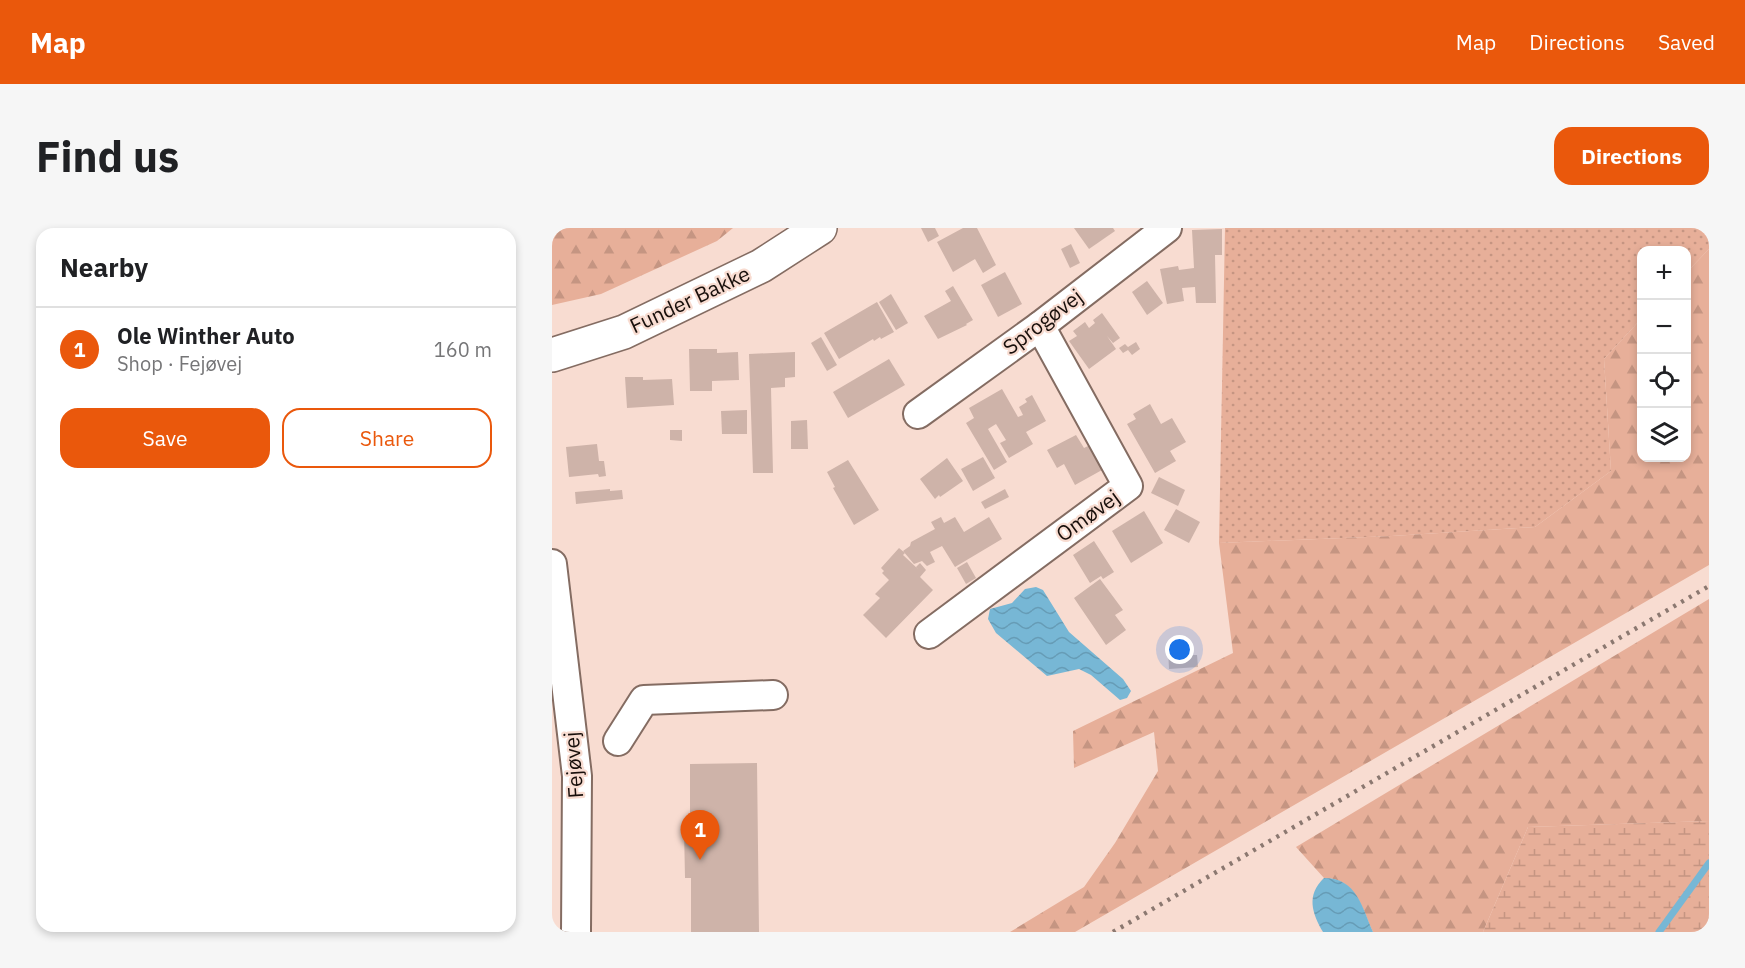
<!DOCTYPE html>
<meta charset="utf-8">
<style>
:root{--surface:#fff;--page:#f6f6f6;--text:#202124;--muted:#757577;--line:#e0e0e0;--accent:#ea580c}
body{margin:0;font-family:"IBM Plex Sans",sans-serif;background:var(--page);color:var(--text)}
.controls{position:absolute;right:18px;top:18px;display:grid;overflow:hidden;border-radius:12px;box-shadow:0 3px 9px #0003}
.controls button{width:54px;height:54px;display:grid;place-items:center;padding:0;border:0;border-bottom:2px solid var(--line);background:var(--surface);color:var(--text);font:30px sans-serif}
.you{position:absolute;left:628px;top:422px;width:21px;height:21px;margin:-15px;border:4px solid #fff;border-radius:50%;background:#1a73e8;box-shadow:0 0 0 9px #1a73e833}
.badge{display:grid;place-items:center;width:39px;height:39px;border-radius:50%;background:var(--accent);color:#fff;font-size:20px;font-weight:700}
.pin{position:absolute;translate:-50% -50px;filter:drop-shadow(0 2px 3px #0008)}
.pin::after{content:'';position:absolute;top:32px;width:21px;height:18px;background:inherit;clip-path:polygon(0 0,100% 0,50% 100%)}
.list{margin:0;padding:0;list-style:none}
h2{display:flex;justify-content:space-between;align-items:center;height:78px;margin:0;padding:0 24px;font-size:26px}
h2 small{font-size:20px;font-weight:400;color:var(--muted)}
.list li{display:grid;grid-template-columns:39px 1fr auto;gap:18px;align-items:center;box-sizing:border-box;height:84px;padding:0 24px;border-top:2px solid var(--line)}
.list b{display:block;font-size:22px;white-space:nowrap}
.list p{margin:0;font-size:20px;white-space:nowrap;color:var(--muted)}
.list em{font-size:20px;font-style:normal;color:var(--muted)}
.actions{display:flex;gap:12px;padding:18px 24px}
.actions a{flex:1;padding:14px 0;border:2px solid var(--accent);border-radius:18px;text-align:center;font-size:21px;color:var(--accent)}
.actions .main{background:var(--accent);color:#fff}
.icon{flex:none;width:33px;height:33px;fill:none;stroke:currentColor;stroke-width:2;stroke-linecap:round;stroke-linejoin:round}
.map{position:relative;flex:none;width:1157px;height:704px;overflow:hidden;border-radius:18px}
header{display:flex;align-items:center;gap:36px;box-sizing:border-box;height:84px;padding:0 30px;background:var(--accent);color:#fff}
header strong{font-size:28px}
nav{display:flex;gap:33px;margin-inline-start:auto;font-size:21px}
.intro{display:flex;align-items:center;justify-content:space-between;box-sizing:border-box;height:144px;padding:0 36px}
h1{margin:0;font-size:42px}
.button{padding:15px 27px;border-radius:18px;background:var(--accent);color:#fff;font-size:21px;font-weight:700}
main{display:flex;gap:36px;padding:0 36px}
aside{flex:1;background:var(--surface);border-radius:18px;box-shadow:0 3px 9px #0003}
.map>svg:first-child{display:block}
</style>
<header>
<strong>Map</strong>
<nav><a>Map</a><a>Directions</a><a>Saved</a></nav>
</header>
<div class="intro"><h1>Find us</h1><a class="button">Directions</a></div>
<main>
<aside>
<h2>Nearby<small></small></h2>
<ul class="list">
<li><span class="badge">1</span><div><b>Ole Winther Auto</b><p>Shop · Fejøvej</p></div><em>160 m</em></li>
</ul>
<div class="actions"><a class="main">Save</a><a>Share</a></div>
</aside>
<div class="map">
<svg width="1157" height="704" viewBox="0 0 1157 704">
<defs>
<pattern id="grass-dots" width="8" height="8" patternUnits="userSpaceOnUse" patternTransform="scale(1.5)"><rect width="8" height="8" fill="#e7af99"/><path d="M2 2h.1M6 6h.1" fill="none" stroke="#c59582" stroke-width="1.8" stroke-linecap="round"/></pattern>
<pattern id="forest-firs" width="22" height="20" patternUnits="userSpaceOnUse" patternTransform="scale(1.5)"><rect width="22" height="20" fill="#e7af99"/><path d="M5 1l3.5 6h-7zM16 11l3.5 6h-7z" fill="#c59582"/></pattern>
<pattern id="wetland-marsh" width="20" height="14" patternUnits="userSpaceOnUse" patternTransform="scale(1.5)"><rect width="20" height="14" fill="#e7af99"/><path d="M1 5h8M5 5V1M11 12h8M15 12V8" fill="none" stroke="#c59582"/></pattern>
<pattern id="water-waves" width="16" height="10" patternUnits="userSpaceOnUse" patternTransform="scale(1.5)"><rect width="16" height="10" fill="#77b7d5"/><path d="M0 5q4-4 8 0t8 0" fill="none" stroke="#669cb6"/></pattern>
</defs>
<rect width="100%" height="100%" fill="#f8dcd1"/>
<!-- grass -->
<path fill="url(#grass-dots)" d="M673,0H1157V21L1135,44L1134,22H1090L1089,91L1052,131L1059,243L983,299L840,308L667,315Z"/>
<!-- forest -->
<g fill="url(#forest-firs)">
<path d="M0,0H181L165,13L49,66L0,77Z"/>
<path d="M1157,21V337L523,704H458L532,659L563,615L606,543L602,504L522,540L521,503L681,425L667,315L840,308L983,299L1059,243L1052,131L1089,91L1090,230H1134L1135,44Z"/>
<path d="M1157,371V593L976,599L931,704H821C810,680 804,650 772,650L744,619Z"/>
</g>
<!-- wetland -->
<path fill="url(#wetland-marsh)" d="M1157,593V704H931L976,599Z"/>
<!-- water -->
<g fill="url(#water-waves)">
<path d="M484,359L491,362L517,404L571,451L579,463L575,470L568,472L539,447L527,441L495,448L444,405L436,391L438,381L460,375L473,361Z"/>
<path d="M772,650C805,650 810,679 821,704H771C760,685 754,667 772,650Z"/>
</g>
<g fill="none" stroke-linecap="round" stroke-linejoin="round">
<!-- stream -->
<path stroke="#77b7d5" stroke-width="7" d="M1107,704L1157,635"/>
</g>
<!-- building -->
<g fill="#ceb3a9">
<path d="M369,0H383L387,8L376,14Z"/>
<path d="M411,0H425L444,37L431,45L423,31L401,44L385,14Z"/>
<path d="M522,0H561L563,3L537,21Z"/>
<path d="M670,1V27H663L664,75H644L643,59L630,60L632,73L615,76L608,41L626,38L627,42L642,40L640,2Z"/>
<path d="M519,16L528,35L518,40L509,21Z"/>
<path d="M453,44L470,76L446,89L429,57Z"/>
<path d="M595,53L611,75L595,87L580,64Z"/>
<path d="M401,58L421,92L414,96L415,97L386,111L372,88L399,73L393,63Z"/>
<path d="M339,66L356,95L344,102L327,74Z"/>
<path d="M325,74L342,104L329,111L328,109L322,113L321,111L287,131L272,105Z"/>
<path d="M550,85L568,110L561,115L555,108L564,121L537,141L517,113L525,108L521,103L533,94L537,100L543,95L541,92Z"/>
<path d="M269,109L285,137L275,143L259,115Z"/>
<path d="M584,114L588,121L580,127L576,122L571,125L567,120L573,116L576,119Z"/>
<path d="M137,121H165V125L186,124L187,152L160,153V163H138Z"/>
<path d="M243,124V149L233,150V159L219,160L221,245H201L197,126Z"/>
<path d="M337,131L353,157L296,190L281,164Z"/>
<path d="M73,149H91V152L120,151L122,177L75,180Z"/>
<path d="M450,161L466,189L471,187L467,179L475,174L473,171L480,167L494,193L474,204L481,216L457,230L448,215L454,212L444,196L436,201L455,234L442,242L414,195L422,190L417,180Z"/>
<path d="M598,176L609,196L620,190L634,214L618,223L624,233L603,245L575,196L584,191L581,186Z"/>
<path d="M195,182V206H170L169,183Z"/>
<path d="M255,192L256,221H239V193Z"/>
<path d="M118,202H130V213L118,212Z"/>
<path d="M524,207L532,220L536,218L550,242L523,257L512,236L505,240L495,222Z"/>
<path d="M45,216L47,233H52L54,248L47,249L46,246L17,249L14,219Z"/>
<path d="M431,229L443,250L421,263L409,241Z"/>
<path d="M395,230L411,253L388,269L387,267L383,271L368,251Z"/>
<path d="M296,232L327,282L302,297L281,260L283,259L275,244Z"/>
<path d="M607,249L633,262L626,278L599,265Z"/>
<path d="M58,261V263L70,262L71,271L24,276L23,264Z"/>
<path d="M453,261L457,269L433,281L429,274Z"/>
<path d="M624,281L648,294L637,315L612,302Z"/>
<path d="M592,283L611,315L579,335L560,303Z"/>
<path d="M389,289L392,295L403,289L412,304L437,289L450,311L403,339L390,318L378,324L383,334L375,338L370,333L362,336L351,323L358,318L359,314L383,301L379,294Z"/>
<path d="M542,313L562,344L551,351L549,348L538,355L521,327Z"/>
<path d="M347,320L353,325L351,327L366,341L364,339L368,335L374,342L368,349L381,362L334,410L311,387L328,370L323,366L337,352L330,345L332,343L329,340Z"/>
<path d="M415,334L424,350L414,356L405,340Z"/>
<path d="M548,351L571,382L563,387L574,402L554,417L522,370Z"/>
<path d="M637,419V427H645L646,439L617,441L616,420Z"/>
<path d="M205,535L207,704H139V650H133L132,601H138V536Z"/>
</g>
<g fill="none" stroke-linecap="round" stroke-linejoin="round">
<!-- minor casing -->
<g stroke="#846c62" stroke-width="32">
<g id="minor">
<path d="M366,186L488,98L615,0"/>
<path d="M0,336L25,548L24,704"/>
<path d="M377,406L576,258L488,98"/>
<path d="M66,513L92,472L221,467"/>
</g>
</g>
<!-- major casing -->
<g stroke="#846c62" stroke-width="36">
<path id="major" d="M0,127L72,104L209,38L268,0"/>
</g>
<!-- minor -->
<use href="#minor" stroke="#fff" stroke-width="28"/>
<!-- major -->
<use href="#major" stroke="#fff" stroke-width="33"/>
<!-- rail -->
<path stroke="#8b7870" stroke-width="4.5" stroke-dasharray="3 6" stroke-linecap="butt" d="M561,704L1157,358"/>
</g>
<g text-anchor="middle" stroke-width="4.5" stroke-linejoin="round" paint-order="stroke">
<!-- street labels -->
<g font-size="21" fill="#180f0b" stroke="#f8dcd1">
<text transform="translate(138 72) rotate(-25)" y="7">Funder Bakke</text>
<text transform="translate(491 94) rotate(-37)" y="7">Sprogøvej</text>
<text transform="translate(536 288) rotate(-36)" y="7">Omøvej</text>
<text transform="translate(22 537) rotate(-94)" y="7">Fejøvej</text>
</g>
</g>
</svg>
<div class="controls">
<button>+</button>
<button>−</button>
<button><svg class="icon" aria-label="locate" viewBox="0 0 24 24"><circle cx="12" cy="12" r="6"/><path d="M12 2v4M12 18v4M2 12h4M18 12h4"/></svg></button>
<button><svg class="icon" aria-label="layers" viewBox="0 0 24 24"><path d="M12 4l9 5-9 5-9-5zM3 14l9 5 9-5"/></svg></button>
</div>
<div class="you"></div>
<div class="pin badge" style="left:148px;top:632px">1</div>
</div>
</main>
